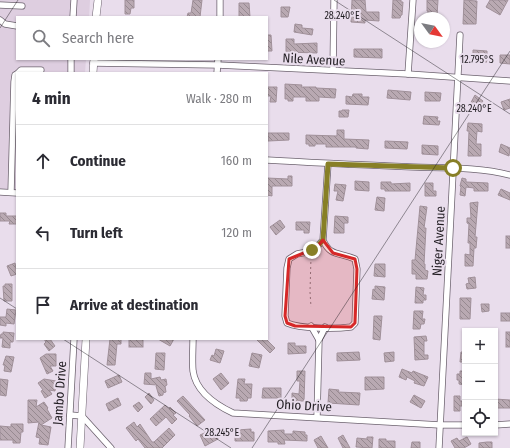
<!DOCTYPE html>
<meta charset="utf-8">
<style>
:root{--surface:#fff;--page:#f7f7f7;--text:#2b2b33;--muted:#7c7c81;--line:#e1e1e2}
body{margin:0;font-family:"Fira Sans Condensed",sans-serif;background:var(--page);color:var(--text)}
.controls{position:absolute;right:12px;bottom:12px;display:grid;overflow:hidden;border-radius:0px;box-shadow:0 1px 3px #0004}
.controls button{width:36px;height:36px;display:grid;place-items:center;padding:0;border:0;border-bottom:1px solid var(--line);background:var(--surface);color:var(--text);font:20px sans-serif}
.compass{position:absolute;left:414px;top:12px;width:36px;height:36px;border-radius:50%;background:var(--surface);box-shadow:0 1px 3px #0004;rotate:123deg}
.stop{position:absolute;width:12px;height:12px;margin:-9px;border:3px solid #877f26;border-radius:50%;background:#fff}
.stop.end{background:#877f26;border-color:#fff;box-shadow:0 1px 4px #0008}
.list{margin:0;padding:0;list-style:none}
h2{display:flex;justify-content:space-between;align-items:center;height:52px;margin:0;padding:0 16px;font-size:17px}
h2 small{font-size:13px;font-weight:400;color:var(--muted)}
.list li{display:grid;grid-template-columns:26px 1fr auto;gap:12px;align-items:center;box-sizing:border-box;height:72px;padding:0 16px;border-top:1px solid var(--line)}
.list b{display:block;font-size:15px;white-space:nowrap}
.list em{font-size:13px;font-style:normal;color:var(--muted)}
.icon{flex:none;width:22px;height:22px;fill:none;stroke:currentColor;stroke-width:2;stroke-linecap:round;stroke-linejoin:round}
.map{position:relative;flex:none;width:510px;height:448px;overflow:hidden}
.search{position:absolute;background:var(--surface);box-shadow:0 1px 3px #0004;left:16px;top:16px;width:252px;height:44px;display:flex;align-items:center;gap:10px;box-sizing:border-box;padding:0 14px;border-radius:0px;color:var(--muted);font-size:15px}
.panel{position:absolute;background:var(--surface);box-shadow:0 1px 3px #0004;left:16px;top:72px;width:252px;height:268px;border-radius:0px}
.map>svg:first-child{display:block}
</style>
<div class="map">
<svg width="510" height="448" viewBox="0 0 510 448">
<defs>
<pattern id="building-back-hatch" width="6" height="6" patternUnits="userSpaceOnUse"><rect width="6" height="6" fill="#b9a9b2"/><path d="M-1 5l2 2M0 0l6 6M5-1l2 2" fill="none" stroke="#968990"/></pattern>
</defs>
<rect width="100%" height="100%" fill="#e9ddec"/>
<!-- commercial -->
<path fill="#decee0" d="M0,0H90L89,17H17V59H86L85,73H17V191H0Z"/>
<!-- building -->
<g fill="url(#building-back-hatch)" stroke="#a09099">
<path d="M125,0H134V8H131L130,14H125Z"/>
<path d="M193,0H202L200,17H187L188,13H191Z"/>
<path d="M352,0H365L366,12H379V21L365,20V23L351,22Z"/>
<path d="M393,0H401V2H403L402,15H401L400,18H392Z"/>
<path d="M427,0H438L437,16H428V11H427Z"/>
<path d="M464,0L477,1L476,24H463Z"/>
<path d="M490,0H508L500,15L486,7Z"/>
<path d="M239,3H249L250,17H239Z"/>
<path d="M281,7H290L288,17H281Z"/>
<path d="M295,24L302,25V28L313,29L312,35L294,32Z"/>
<path d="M267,35H271L272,51H267Z"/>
<path d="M286,39H294V44L317,43V53L286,52Z"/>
<path d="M354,49H382V58L354,57Z"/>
<path d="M473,50L487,51V62H473Z"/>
<path d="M500,55H510V64L500,63Z"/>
<path d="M285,84L302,85L301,87H316V88L336,89L335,98L319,97V101H306V97H293V101H288V99H285Z"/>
<path d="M267,87H277L276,102H270L271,96H267Z"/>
<path d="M388,90L411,92L410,100L387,98Z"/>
<path d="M425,92L441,93L440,101H425Z"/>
<path d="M353,94H362V97H369L368,105L346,104V96L352,97Z"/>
<path d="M475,95L483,101L475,111L469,106Z"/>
<path d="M510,99V108L504,110L501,102Z"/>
<path d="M342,110H349L348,117H339V111H342Z"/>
<path d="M424,116L438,117L437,121H440L439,125L423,124Z"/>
<path d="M468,123L482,124V132L477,131L476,144H481V156H468L469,131H467Z"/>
<path d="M337,130H344V139L369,140L368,149L356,148V147H326V144H315V146H309V144H306V135L337,136Z"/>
<path d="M268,133H289V140L268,141Z"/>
<path d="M385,141L408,142L407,149L385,148Z"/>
<path d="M501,144L510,148L509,156L499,152Z"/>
<path d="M422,145L438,146V155L422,154Z"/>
<path d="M288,176H292V186H272V196L267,195V178L288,179Z"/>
<path d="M462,178L466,179V182L488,183V191H474V188L466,187L465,196L460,195L461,187L460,186Z"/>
<path d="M355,181L369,182V191L355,190Z"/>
<path d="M381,182H391V184L410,183V191H385V189H381Z"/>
<path d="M425,183H433V191H436V196H425Z"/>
<path d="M335,184L346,185L343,201L336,200L338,191H334Z"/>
<path d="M501,189L510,193V200L498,195Z"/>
<path d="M377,197L385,198L384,211L375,210Z"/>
<path d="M478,202L475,237H477L476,248H474L473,266H465V254L470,255V243H468L469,224L467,223V218H471L470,203Z"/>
<path d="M420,206L427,207L424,228H426L424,264H425V270L428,271L427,279H416V274H412V260H415Z"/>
<path d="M0,213H6V216H17V224H9L10,221H0Z"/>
<path d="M335,216L348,217V223H344V233H334Z"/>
<path d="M280,220L285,227L276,235L270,227Z"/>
<path d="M296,222H310L309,233H304V230H296Z"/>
<rect x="506" y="236" width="4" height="12"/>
<path d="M15,263L17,274L11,276L7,266Z"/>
<path d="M375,264H385V277L374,276Z"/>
<path d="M475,277L476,288L467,289L466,284L469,283L468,278Z"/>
<path d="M5,284H12V301H4L3,286H5Z"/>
<path d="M375,286L385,287L384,300L372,299L373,289L375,290Z"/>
<path d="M416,287L424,288L423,295H426V300H423V303H415Z"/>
<path d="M460,298H471L470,319H460Z"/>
<path d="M481,304H489V311L482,312Z"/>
<path d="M7,309L16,310L14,324L6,323V326L0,325V317H6Z"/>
<path d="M414,311H423L422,319H425L424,324H421L420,329H413Z"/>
<rect x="501" y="313" width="9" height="8"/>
<path d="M374,316H382L380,340L373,339Z"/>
<path d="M3,332L14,333L13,342H10V348L2,347L3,338H0L1,334H3Z"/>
<rect x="506" y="332" width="4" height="15"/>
<path d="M426,336L427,341H424V355H428V359L415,360L414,337Z"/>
<path d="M44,339H50L55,346L49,351L44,344L46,342Z"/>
<path d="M110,339H121V344H117L115,365H107Z"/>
<rect x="129" y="339" width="14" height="8"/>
<path d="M158,339H174L170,346Z"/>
<path d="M256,339H266L275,348L270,353Z"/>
<path d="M288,343H295V346H306V353L288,354Z"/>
<path d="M216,349L224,351L220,363L210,360L212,355L214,356Z"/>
<path d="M359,352L360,360L337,361V353Z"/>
<path d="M394,352V361L385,362L384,353Z"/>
<path d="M461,352H465V362H460Z"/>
<path d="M156,353H165L164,370L155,369Z"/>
<path d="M252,353L262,355L259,368L249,366Z"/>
<path d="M46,354H56V366H50L53,371L47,374L40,358Z"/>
<path d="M6,356L14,357L11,372L4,371L5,365H3Z"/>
<path d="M402,369L412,373L413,371L428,377L424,386L414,383L415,381L407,377L406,380L399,377Z"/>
<path d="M297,371H305L304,401H292V393L299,394L300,381H297Z"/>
<path d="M460,371H465V385L459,384V380H457V374H460Z"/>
<path d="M145,373H151V379L160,377L161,380L166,379L167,385L165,386L166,392L163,393V395L159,396L156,386L157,385L144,384Z"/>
<path d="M221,373L229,383L221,390L213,379Z"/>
<path d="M119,375L122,382L108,388L105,381Z"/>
<path d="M365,377H384V389L365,390Z"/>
<path d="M0,379L8,380L6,396L0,395Z"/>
<path d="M44,379L56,381L55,391L49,390L52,394L45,398L41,391L43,390L38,383Z"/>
<path d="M238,379H245L244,384H252L251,398H248L247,401H240V398H236Z"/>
<path d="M263,388H281V398H262Z"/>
<path d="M329,389L339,390L338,392L360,393L359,405L328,403Z"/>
<path d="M149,393L154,400L151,404L145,397Z"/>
<path d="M414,395L425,401L421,408L410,402Z"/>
<path d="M183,396L205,420L197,426L189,416L190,415L177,401Z"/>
<path d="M454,396H460V401H462V406H460V411H454Z"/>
<path d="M118,398L121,405L109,411L106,404Z"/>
<path d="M495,399L510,400V408H495Z"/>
<path d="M28,400H37L36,407L44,402L48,408L47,409L52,418L41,425L51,427L48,445L39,444L40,438L36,437L39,422L28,423Z"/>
<path d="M139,402L143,407L138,412L133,406Z"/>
<path d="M165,405L169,409L170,407L176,413L173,415L177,419L172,424L166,417L156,426L150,419Z"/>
<path d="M134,422L137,427L140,424L152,442H154L169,428L175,435L162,448H145L138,439L136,441L126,428Z"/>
<path d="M11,424H23V432H21L20,443H13V440H0V426L11,427Z"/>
<path d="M213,429L218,439L205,446L200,435Z"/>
<path d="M251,429V432H254V441H235V431L237,432V430Z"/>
<path d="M284,430V434H293V431L305,432V435H307V441L284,440L285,444H278V442H268V431Z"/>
<path d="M343,435L350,448H343L338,438Z"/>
<path d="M321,436L328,448H318L314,440Z"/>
<path d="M367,437H373L372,448L356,447L357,438L367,439Z"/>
<path d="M467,437L471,444L464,448H455L451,441L457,438L459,441Z"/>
<path d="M379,439H386V441H395V448H379Z"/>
<path d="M412,442H420V448H411Z"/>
<path d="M487,442H492V448H479V443Z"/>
</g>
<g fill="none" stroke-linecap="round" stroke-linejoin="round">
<!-- minor casing -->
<g stroke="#6c626e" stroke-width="7">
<g id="minor">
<path d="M0,5L22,6"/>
<path d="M73,17L74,0"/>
<path d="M220,17V0"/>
<path d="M0,20L5,24L17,26"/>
<path d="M71,59V73"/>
<path d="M93,63L218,65L408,74L510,81"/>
<path d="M333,70L334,0"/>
<path d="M18,73L21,70H41"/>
<path d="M217,73L218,59"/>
<path d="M408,74L413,0"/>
<path d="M267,160C316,163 364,165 413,167C445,168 479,167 510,175"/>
<path d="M0,192L17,193"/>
<path d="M11,192L14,82L15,75L17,74"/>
<path d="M323,240L316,248L307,252L297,254L289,259L287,268L285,316L287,323C301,329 335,329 351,327L355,323L357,269L355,259C340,252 330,257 323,240L328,164"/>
<path d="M311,326L319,340L317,417"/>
<path d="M193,339C193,349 192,361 193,371C196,392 216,405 233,413L440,425H465"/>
<path d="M319,340L325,327"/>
<path d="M70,415L82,416L111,448"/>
<path d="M495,425L510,424"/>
<path d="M68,448L74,339"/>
<path d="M439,448L460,35"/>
</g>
</g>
<!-- major casing -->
<g stroke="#6c626e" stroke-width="8">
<g id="major">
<path d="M96,17L98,0"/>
<path d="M93,73L94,59"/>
<path d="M80,448L86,339"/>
</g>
</g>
<!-- path -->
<path stroke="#847c86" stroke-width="1" stroke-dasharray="2 3" stroke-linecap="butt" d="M311,257L310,292L311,307"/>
<!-- minor -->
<use href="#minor" stroke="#fff" stroke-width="5.5"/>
<!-- major -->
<use href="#major" stroke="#fff" stroke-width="7"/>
</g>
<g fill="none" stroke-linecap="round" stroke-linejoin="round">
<!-- route -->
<path stroke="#877f26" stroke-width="5" d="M312,250L316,248L323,240L328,164L453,168"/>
</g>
<!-- marked area -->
<path fill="#d62828" fill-opacity="0.2" stroke="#d62828" stroke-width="3" stroke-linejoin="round" d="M323,240L333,253L355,259L357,269L355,323L351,327L295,326L287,323L285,316L289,259L316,248Z"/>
<!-- ticks -->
<path fill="none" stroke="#201c21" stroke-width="1" stroke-opacity="0.45" d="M334,0L510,114M0,28L18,0M0,298L17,309M63,339L231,448M252,448L510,51"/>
<g text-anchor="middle" stroke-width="4" stroke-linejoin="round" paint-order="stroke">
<!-- street labels -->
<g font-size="13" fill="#201c21" stroke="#e9ddec">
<text transform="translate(314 59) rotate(3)" y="5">Nile Avenue</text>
<text transform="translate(438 241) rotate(-87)" y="5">Niger Avenue</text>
<text transform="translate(59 393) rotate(-86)" y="5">Jambo Drive</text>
<text transform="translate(304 405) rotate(3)" y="5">Ohio Drive</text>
</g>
</g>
<g font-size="10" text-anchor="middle" fill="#201c21" stroke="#e9ddec" stroke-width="4" stroke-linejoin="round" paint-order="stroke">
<text x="342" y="19">28.240°E</text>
<text x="477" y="63">12.795°S</text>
<text x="474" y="112">28.240°E</text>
<text x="222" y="436">28.245°E</text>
</g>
</svg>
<div class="controls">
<button>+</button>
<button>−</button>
<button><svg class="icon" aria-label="locate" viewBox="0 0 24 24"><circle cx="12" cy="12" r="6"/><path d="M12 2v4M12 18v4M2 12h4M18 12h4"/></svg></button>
</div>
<svg class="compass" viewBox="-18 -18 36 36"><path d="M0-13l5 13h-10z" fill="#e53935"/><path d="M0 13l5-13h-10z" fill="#7c7c81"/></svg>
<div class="stop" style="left:453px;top:168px"></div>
<div class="stop end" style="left:312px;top:250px"></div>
<div class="search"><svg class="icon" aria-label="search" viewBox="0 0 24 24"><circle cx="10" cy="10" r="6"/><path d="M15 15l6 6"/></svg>Search here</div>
<section class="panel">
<h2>4 min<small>Walk · 280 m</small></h2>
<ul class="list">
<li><svg class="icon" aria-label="ahead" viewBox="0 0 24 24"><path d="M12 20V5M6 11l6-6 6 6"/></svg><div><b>Continue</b></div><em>160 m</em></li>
<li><svg class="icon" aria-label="left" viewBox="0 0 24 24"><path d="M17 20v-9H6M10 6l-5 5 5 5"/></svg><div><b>Turn left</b></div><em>120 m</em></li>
<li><svg class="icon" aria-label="arrive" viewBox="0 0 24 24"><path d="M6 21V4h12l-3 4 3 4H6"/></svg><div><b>Arrive at destination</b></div></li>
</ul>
</section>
</div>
